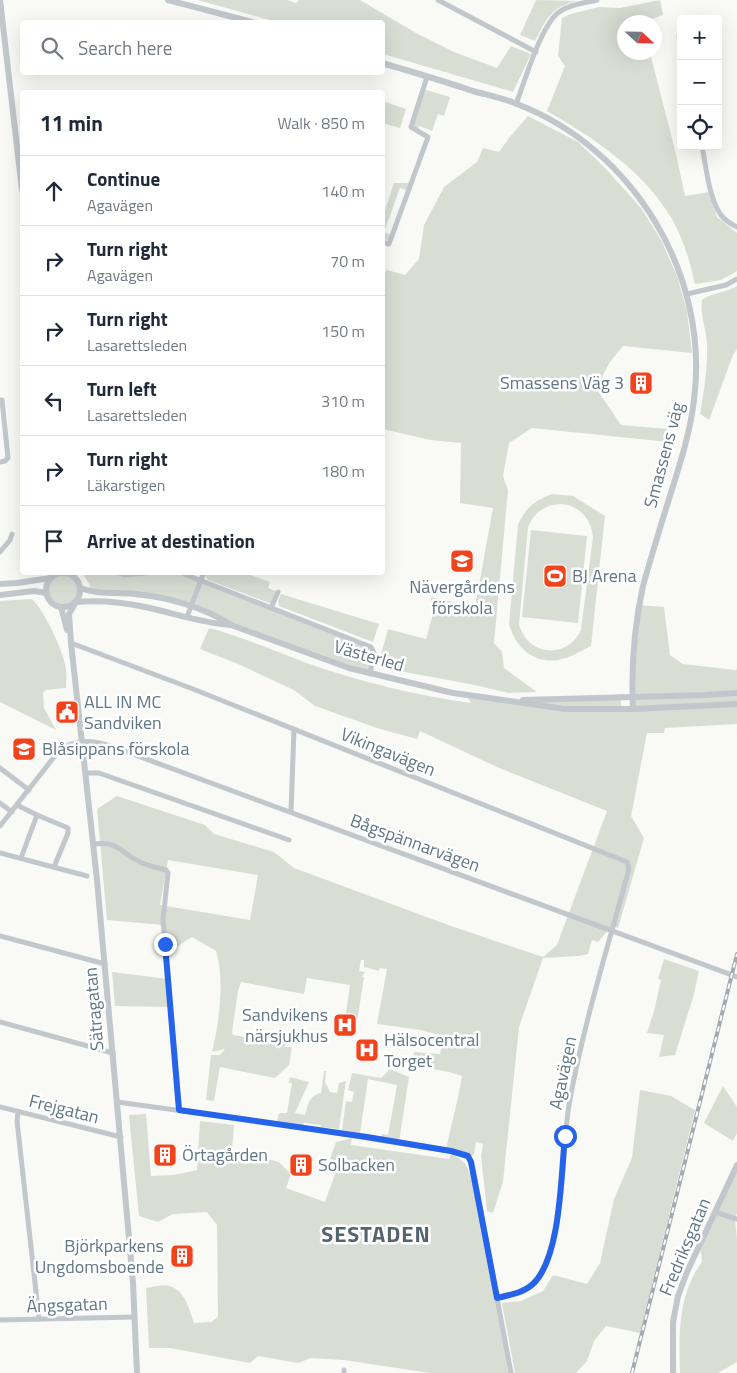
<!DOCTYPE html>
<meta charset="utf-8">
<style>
:root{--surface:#fff;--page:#f2f2f3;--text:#1f2937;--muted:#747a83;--line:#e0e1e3}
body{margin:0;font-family:"Titillium Web",sans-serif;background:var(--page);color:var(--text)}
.controls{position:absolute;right:15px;top:15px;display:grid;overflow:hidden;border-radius:5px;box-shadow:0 5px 20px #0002}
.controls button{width:45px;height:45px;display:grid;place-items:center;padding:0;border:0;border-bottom:1px solid var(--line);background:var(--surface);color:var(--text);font:25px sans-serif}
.compass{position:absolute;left:617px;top:15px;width:45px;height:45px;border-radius:50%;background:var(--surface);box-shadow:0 5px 20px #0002;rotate:112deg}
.stop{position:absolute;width:15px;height:15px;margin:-11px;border:4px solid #2563eb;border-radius:50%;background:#fff}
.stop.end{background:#2563eb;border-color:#fff;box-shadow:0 1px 5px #0008}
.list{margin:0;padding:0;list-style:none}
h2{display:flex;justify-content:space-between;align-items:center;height:65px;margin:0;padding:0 20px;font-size:21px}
h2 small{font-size:16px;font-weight:400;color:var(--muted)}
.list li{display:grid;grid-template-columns:32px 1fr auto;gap:15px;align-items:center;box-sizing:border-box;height:70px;padding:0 20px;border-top:1px solid var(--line)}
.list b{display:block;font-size:19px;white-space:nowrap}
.list p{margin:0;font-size:16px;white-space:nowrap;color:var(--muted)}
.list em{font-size:16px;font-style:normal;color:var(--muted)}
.icon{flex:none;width:28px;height:28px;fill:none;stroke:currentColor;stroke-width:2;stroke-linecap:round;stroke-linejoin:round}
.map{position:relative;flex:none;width:737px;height:1373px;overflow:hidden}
.search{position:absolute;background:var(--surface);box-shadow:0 5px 20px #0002;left:20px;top:20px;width:365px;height:55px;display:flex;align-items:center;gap:12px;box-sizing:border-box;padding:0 18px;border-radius:5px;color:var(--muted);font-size:19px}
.panel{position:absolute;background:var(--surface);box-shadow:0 5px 20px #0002;left:20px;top:90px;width:365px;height:485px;border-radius:5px}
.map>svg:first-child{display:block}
</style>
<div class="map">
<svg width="737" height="1373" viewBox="0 0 737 1373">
<rect width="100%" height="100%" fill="#f9f9f6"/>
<!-- green -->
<g fill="#d9ded5" fill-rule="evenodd">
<path d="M198,0H288L296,3L299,0H360L416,33L454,52L497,68L511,46L531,54L513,92L383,54L382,22H277Z"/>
<path d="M536,0L577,1C550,8 547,18 535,41L520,35Z"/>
<path d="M660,0L663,15L652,19L649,22H624V52L650,53L676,154L685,196L709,192L717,217L737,233V271L721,280L695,284C690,261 683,239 672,219C644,171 594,138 547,111L565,66L558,56L562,18L571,14L599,7L620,8Z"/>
<path d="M423,89L450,97L444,116L438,114L432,131L419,126L417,131L411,127Z"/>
<path d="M383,101L406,109L400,128L383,123Z"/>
<path d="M528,116L578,142L606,169L641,208L661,240L677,276L687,311L692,353L623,346L610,362L596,388L621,425L668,429L669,442L532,428L509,443L503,476L508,490L494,643L502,652L504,668L537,692L508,693L475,685L394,670L380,658L388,629L426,639L432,618L431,597L475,607L493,508L460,503L461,443L430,440L383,429V273L387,270L405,275L419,259L424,225L444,187L477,162L483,148L499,152L509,138Z"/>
<path d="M394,183H412L409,191L400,188L384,232L393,236L392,238L383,241V216Z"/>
<path d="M737,286V349L733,355L709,420L700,414C704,391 708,367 707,343C706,329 700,315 702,300C712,292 726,293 737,286Z"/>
<path d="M553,494L573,496L605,516L591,646C581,651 570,658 558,660C534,664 515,647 509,624L518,525C525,508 536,499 553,494ZM560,504C579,505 591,518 593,537L581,630C567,660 527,656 519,624L528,527C534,513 544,505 560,504Z"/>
<path d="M531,530L587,536L578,623L522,617Z"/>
<path d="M179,572L373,648L370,674L177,602L88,591L90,585L82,573Z"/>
<circle cx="63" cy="590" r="17"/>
<path d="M206,573H245L270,582L268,588L278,592L272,604L208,580L205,575Z"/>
<path d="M281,594L379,624L373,642L279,606L278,601Z"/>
<path d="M32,599C44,610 64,652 66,669C67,675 66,682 66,688L46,690L43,693L44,708L56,730L0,702V601Z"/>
<path d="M639,605L664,607L670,655L683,664L735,670L737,669V724L665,728L664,733H647L631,816L644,838L618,928L612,926L598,942L592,940L588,954L579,956L543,958L519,1027L503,1182L493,1213L487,1211L481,1156L483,1144L476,1142L474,1154L470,1158L446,1150C451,1125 458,1101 462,1076L449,1072L412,1065L414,1052L440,1054L444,1036L420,1030L377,1024L387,969L380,968L379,971L364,967V960H361L359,971L365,972L362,977H364L357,1022L345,1020L350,985L307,978L304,994L241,982L238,991L232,1032L233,1035L266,1040V1038L287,1043L284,1047H292L289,1065L275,1078L220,1067L214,1101L206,1100L211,1055H220L225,1049L212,1052C219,1023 225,981 216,951L192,937L178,946L165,944L163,925L107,920L97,809L117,796L205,825L214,834L274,852L294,868L451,926L543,957L557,945L607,811L497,767L420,731L417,739L377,728L315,706L294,690L238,664L200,649L209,628C247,638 283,655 321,668C370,684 420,696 471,703L466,695L503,700L621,698V709H632ZM168,860L258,875L250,920L160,905Z"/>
<path d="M664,959L699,971L694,994L675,1055L659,1057L664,1035L647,1033L654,1011L661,980L658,979Z"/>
<path d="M112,972L168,979L170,1007L115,1006Z"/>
<path d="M390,1069L409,1077L399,1142L381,1139L382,1134L388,1135L397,1085L368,1079L360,1133L342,1130L346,1101L352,1102L354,1092L348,1090L352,1073L381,1078Z"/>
<path d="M324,1071H326L325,1082L330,1092L337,1093L339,1083L346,1081L339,1129L321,1127V1125L304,1123L303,1125L277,1121L279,1113H287L292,1083H289L290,1077L309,1082L295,1113L305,1115C308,1104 309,1096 321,1093Z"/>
<path d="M723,1086L737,1107V1133L733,1141L704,1123Z"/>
<path d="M640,1090L671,1096L695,1110L640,1333L606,1326L594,1341L587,1361L576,1373H515L502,1303L521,1301L543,1291L553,1275L587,1284L600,1263L614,1199L632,1158Z"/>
<path d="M146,1114L151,1176L174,1175L197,1170L200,1121L234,1125L232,1150L279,1162L291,1174L286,1188L325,1202L338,1166L336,1161L330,1159L336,1142L352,1138L351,1145L449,1159L451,1154C467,1161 468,1168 473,1184L504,1342L508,1373H430L344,1360L311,1358L298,1363L258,1356L250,1363L170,1348H149L146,1288C153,1287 164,1284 170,1286C186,1292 189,1309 194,1323L211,1322L218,1317L217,1225L207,1212L173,1214L158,1222L139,1216L129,1115Z"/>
<path d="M737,1165V1213L735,1218L737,1240V1362L718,1373H680C679,1334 678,1294 702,1262L700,1245Z"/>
</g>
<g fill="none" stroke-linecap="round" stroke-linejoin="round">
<!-- minor -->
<g stroke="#c2c7cb" stroke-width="5">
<path d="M438,0L536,52"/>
<path d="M681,23L679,37L681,45"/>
<path d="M516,104C525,81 541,25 559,12C570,4 585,3 597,0"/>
<path d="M702,146C706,166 709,199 721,215C725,221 731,224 737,227"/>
<path d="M382,242L389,244L428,137L411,127L427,77"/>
<path d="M687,294L726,285L737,279"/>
<path d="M0,400H2L8,458L5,461L0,462"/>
<path d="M0,552L10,540L12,534"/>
<path d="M116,572L126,575L153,572"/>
<path d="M179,572L371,647L374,653L370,674"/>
<path d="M271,608L278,592"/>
<path d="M187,617L204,572"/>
<path d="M71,643L193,689L627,862L629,869C608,947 583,1025 569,1105C561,1154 565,1229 541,1272C532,1290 515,1294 497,1298"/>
<path d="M0,768L29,790"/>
<path d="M86,773H99L289,840"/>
<path d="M0,803L12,812"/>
<path d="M17,805L37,815"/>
<path d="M291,812L294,729"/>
<path d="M0,826L58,752C76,736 98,741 119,749L737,977"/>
<path d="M93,844C121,841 118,852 140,862C148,866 158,868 166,870L168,873L163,920L179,1110"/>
<path d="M0,853L87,876"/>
<path d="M21,858L37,815L68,828V833L54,867"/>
<path d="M0,936L105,964"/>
<path d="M0,1022L113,1053"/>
<path d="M117,1102L292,1126L455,1152L468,1156L471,1162L475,1180L511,1373"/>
<path d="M0,1107L121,1137"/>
<path d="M18,1112L17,1121L39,1319"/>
<path d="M715,1212L737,1219"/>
<path d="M0,1320L134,1317"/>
<path d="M344,1373V1370"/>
</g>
<!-- tertiary -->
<g stroke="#c2c7cb" stroke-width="6">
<path d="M0,0L22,190"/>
<path d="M168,0L252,22"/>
<path d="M382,63C413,72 443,81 473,91C487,95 503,98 517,104C634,149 710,275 694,400C690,434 679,467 669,499C660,528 651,557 643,586C634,627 631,668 633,709"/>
<circle cx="63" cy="590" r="17"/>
<path d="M0,584L17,583L51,578"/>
<path d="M80,588C98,595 116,592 135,594C167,597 204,607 231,625L349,668L453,693L475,696L565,709H633L737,704"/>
<path d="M0,595L34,591L46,593"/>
<path d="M61,607L67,630"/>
<path d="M523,700L705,695L737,693"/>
<path d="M137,1373L133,1283L97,880L71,643L69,614L76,602C99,600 122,602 145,607C174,613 201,623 231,625"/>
<path d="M673,1373V1322L678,1296L687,1272L737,1165"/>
</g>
<!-- rail casing -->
<g stroke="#a2abb1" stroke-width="4">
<path id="rail" d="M632,1373L737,954"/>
</g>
<!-- rail -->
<use href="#rail" stroke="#fff" stroke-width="2" stroke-dasharray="5.5" stroke-linecap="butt"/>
</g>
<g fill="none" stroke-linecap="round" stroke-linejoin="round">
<!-- route -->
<path stroke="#2563eb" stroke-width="6" d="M165,944L179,1110L367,1137L451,1151L468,1156L471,1162L497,1298C510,1295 523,1293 533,1284C561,1258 561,1173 565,1136"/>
</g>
<!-- icons -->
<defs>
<g id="building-square" transform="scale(1.25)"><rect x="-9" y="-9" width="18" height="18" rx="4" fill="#f3431c" stroke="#fff"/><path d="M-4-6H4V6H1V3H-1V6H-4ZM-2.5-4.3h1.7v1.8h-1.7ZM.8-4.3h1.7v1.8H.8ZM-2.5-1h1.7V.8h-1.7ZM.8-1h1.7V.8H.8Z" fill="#fff"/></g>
<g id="school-square" transform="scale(1.25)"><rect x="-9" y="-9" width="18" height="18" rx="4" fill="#f3431c" stroke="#fff"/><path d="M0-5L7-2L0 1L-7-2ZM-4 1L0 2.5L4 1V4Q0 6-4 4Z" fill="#fff"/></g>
<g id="stadium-square" transform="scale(1.25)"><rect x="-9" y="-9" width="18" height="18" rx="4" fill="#f3431c" stroke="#fff"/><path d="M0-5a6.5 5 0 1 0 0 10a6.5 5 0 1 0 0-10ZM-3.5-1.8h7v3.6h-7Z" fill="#fff"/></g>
<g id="civic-square" transform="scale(1.25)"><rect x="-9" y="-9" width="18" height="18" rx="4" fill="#f3431c" stroke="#fff"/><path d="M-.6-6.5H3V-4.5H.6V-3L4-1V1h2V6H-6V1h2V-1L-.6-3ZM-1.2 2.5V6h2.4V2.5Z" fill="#fff"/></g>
<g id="hospital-square" transform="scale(1.25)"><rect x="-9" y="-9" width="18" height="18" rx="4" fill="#f3431c" stroke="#fff"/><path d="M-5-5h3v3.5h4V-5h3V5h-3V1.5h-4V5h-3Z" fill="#fff"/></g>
</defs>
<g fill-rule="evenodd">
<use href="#building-square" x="641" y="383"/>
<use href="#school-square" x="462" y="561"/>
<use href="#stadium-square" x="555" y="576"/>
<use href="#civic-square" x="67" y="712"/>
<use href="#school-square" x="24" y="749"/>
<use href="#hospital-square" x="345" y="1025"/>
<use href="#hospital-square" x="367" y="1050"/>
<use href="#building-square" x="165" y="1155"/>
<use href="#building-square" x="301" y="1165"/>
<use href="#building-square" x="182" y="1256"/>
</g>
<g text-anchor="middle" stroke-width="5" stroke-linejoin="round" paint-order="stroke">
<!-- poi labels -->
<g font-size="18" fill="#617784" stroke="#fff" text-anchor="start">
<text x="624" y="389" text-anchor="end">Smassens Väg 3</text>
<text x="572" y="582">BJ Arena</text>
<text x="462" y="593" text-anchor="middle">Nävergårdens<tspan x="462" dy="21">förskola</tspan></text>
<text x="84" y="708">ALL IN MC<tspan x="84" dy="21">Sandviken</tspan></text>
<text x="42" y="755">Blåsippans förskola</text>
<text x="328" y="1021" text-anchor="end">Sandvikens<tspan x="328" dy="21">närsjukhus</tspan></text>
<text x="384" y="1046">Hälsocentral<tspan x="384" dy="21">Torget</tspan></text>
<text x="182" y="1161">Örtagården</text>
<text x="318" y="1171">Solbacken</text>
<text x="164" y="1252" text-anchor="end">Björkparkens<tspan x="164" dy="21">Ungdomsboende</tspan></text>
</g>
<!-- street labels -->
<g font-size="18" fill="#617784" stroke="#fff">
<text transform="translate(664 455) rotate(-75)" y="6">Smassens väg</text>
<text transform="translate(369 656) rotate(16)" y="6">Västerled</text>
<text transform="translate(388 752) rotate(22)" y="6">Vikingavägen</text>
<text transform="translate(415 843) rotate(20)" y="6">Bågspännarvägen</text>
<text transform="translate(94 1009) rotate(-95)" y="6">Sätragatan</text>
<text transform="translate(563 1073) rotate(-78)" y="6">Agavägen</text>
<text transform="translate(64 1109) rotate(14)" y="6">Frejgatan</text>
<text transform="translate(685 1247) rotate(-67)" y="6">Fredriksgatan</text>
<text transform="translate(67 1305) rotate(-2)" y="6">Ängsgatan</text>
</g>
<!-- district labels -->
<g font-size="22" font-weight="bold" letter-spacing="1" fill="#54646e" stroke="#fff">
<text x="376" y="1242">SESTADEN</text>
</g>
</g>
</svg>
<div class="controls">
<button>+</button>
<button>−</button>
<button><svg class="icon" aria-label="locate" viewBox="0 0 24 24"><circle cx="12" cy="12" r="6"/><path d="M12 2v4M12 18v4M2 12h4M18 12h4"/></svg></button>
</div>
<svg class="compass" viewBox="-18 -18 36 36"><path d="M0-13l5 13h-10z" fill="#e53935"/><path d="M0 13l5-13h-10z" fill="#747a83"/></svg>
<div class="stop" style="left:565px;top:1136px"></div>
<div class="stop end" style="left:165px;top:944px"></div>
<div class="search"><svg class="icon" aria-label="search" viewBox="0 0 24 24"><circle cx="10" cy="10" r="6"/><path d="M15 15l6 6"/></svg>Search here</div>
<section class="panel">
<h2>11 min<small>Walk · 850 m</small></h2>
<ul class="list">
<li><svg class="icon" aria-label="ahead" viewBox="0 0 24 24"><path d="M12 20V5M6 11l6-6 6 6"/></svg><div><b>Continue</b><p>Agavägen</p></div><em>140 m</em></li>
<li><svg class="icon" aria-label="right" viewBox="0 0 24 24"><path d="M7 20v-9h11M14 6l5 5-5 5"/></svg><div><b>Turn right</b><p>Agavägen</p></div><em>70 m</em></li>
<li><svg class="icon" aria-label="right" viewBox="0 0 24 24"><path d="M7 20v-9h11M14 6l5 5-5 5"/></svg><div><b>Turn right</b><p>Lasarettsleden</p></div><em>150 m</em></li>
<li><svg class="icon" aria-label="left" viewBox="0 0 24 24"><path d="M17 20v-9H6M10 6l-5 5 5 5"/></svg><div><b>Turn left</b><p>Lasarettsleden</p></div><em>310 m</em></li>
<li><svg class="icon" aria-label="right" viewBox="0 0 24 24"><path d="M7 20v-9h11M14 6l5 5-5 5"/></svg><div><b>Turn right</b><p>Läkarstigen</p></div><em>180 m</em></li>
<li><svg class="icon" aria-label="arrive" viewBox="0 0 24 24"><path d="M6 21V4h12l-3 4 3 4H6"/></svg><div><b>Arrive at destination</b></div></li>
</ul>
</section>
</div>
